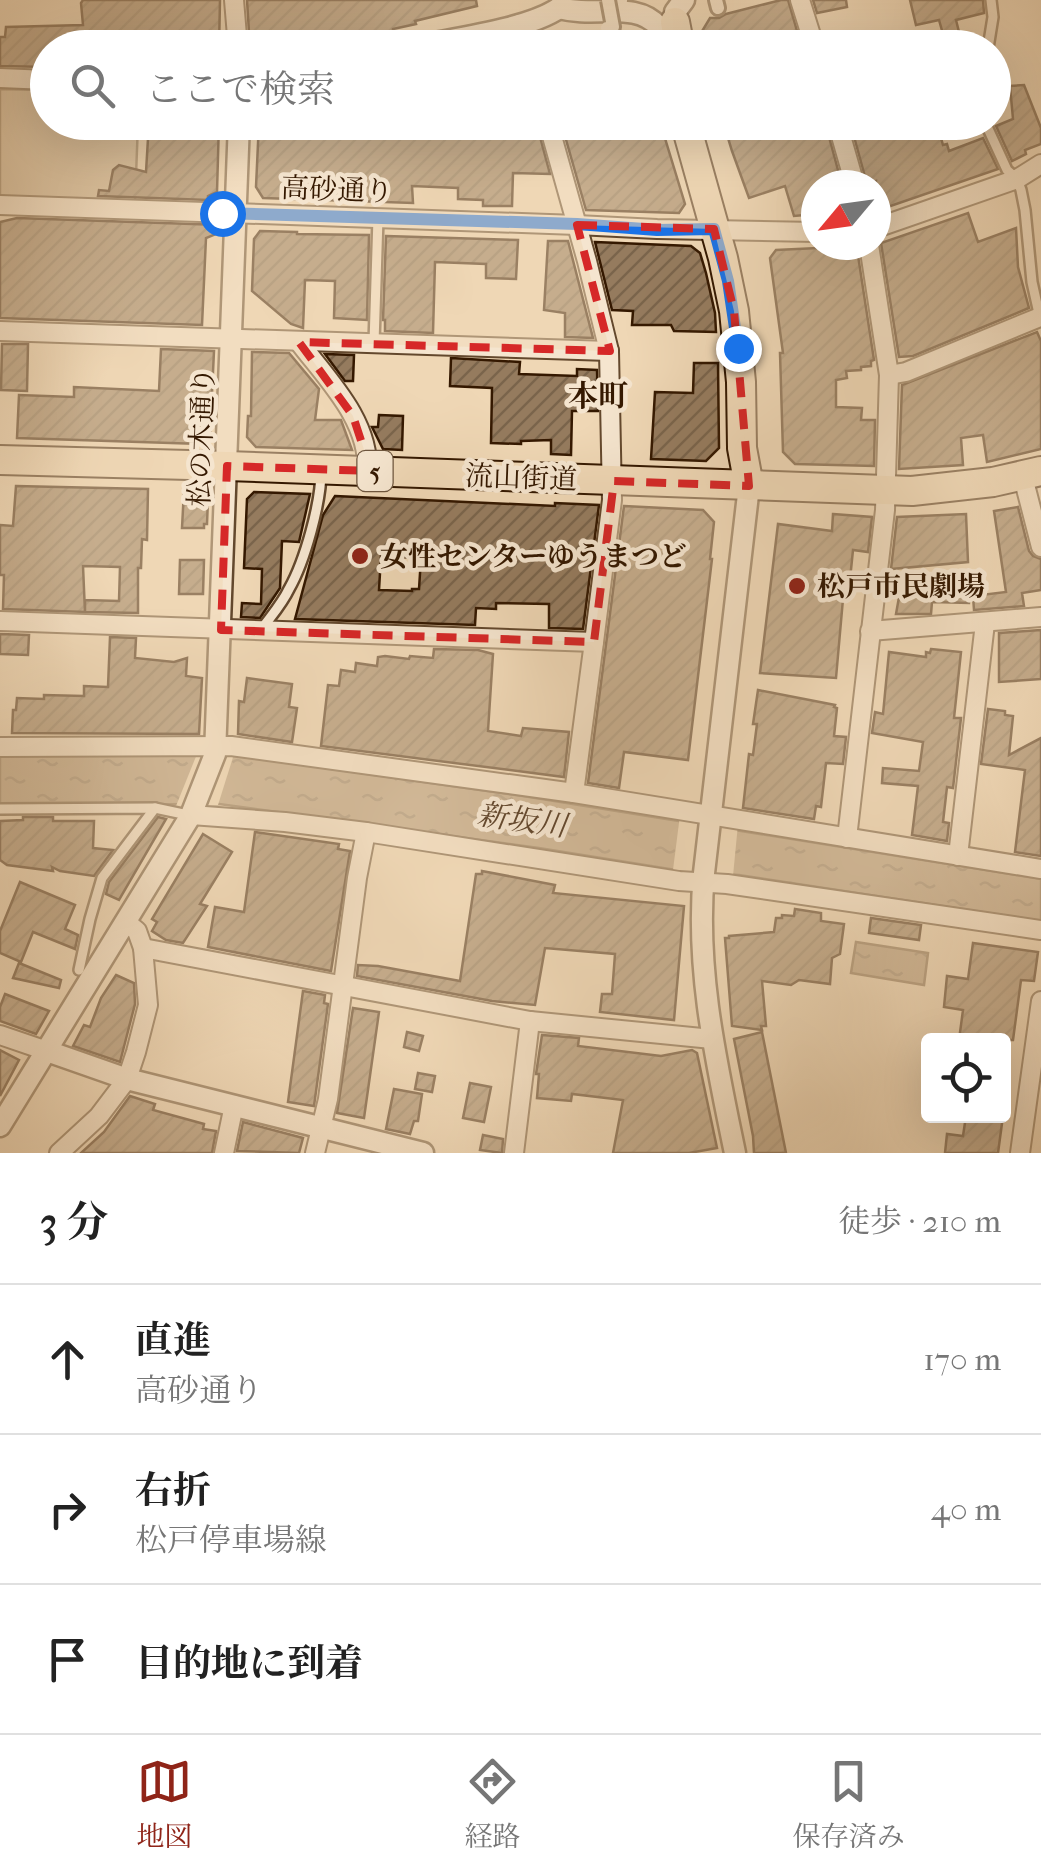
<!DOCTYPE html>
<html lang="ja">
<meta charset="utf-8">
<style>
:root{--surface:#fff;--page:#f6f6f6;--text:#222;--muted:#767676;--line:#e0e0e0;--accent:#8f2418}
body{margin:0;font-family:"IM FELL French Canon","Noto Serif JP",serif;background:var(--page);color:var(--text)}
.controls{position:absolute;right:30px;bottom:30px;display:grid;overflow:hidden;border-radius:10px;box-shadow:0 10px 40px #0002}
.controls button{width:90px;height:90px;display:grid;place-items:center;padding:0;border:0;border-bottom:2px solid var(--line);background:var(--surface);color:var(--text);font:50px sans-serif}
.compass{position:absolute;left:801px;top:170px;width:90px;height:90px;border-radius:50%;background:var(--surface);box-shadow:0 10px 40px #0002;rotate:241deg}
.stop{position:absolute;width:30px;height:30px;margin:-22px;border:8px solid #1a73e8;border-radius:50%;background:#fff}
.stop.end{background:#1a73e8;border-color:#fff;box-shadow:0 2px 10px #0008}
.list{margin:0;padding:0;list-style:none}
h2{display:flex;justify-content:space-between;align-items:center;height:130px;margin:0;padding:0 40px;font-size:42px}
h2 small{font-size:32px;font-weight:400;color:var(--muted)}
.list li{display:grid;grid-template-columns:65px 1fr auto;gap:30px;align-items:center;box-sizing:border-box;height:150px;padding:0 40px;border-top:2px solid var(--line)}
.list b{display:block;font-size:38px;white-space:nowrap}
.list p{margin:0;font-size:32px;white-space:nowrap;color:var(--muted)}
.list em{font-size:32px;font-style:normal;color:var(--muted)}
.icon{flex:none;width:55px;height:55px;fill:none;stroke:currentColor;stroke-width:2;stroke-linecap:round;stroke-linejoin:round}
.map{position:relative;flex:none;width:1041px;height:1153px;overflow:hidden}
.search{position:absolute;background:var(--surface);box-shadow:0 10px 40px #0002;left:30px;right:30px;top:30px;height:110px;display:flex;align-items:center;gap:25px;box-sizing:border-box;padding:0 35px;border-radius:55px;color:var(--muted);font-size:38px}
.sheet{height:580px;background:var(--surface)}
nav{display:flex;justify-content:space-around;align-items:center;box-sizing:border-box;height:140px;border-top:2px solid var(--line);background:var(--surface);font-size:28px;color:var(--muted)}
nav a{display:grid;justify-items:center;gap:5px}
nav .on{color:var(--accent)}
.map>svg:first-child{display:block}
</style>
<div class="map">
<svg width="1041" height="1153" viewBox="0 0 1041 1153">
<defs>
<pattern id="water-ripples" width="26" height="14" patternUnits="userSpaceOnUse" patternTransform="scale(2.5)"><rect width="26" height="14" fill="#af9677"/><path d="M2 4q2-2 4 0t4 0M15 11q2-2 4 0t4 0" fill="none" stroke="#8f795f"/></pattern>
<pattern id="building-hatch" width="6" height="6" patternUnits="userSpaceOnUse" patternTransform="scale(2.5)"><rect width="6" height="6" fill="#957b5e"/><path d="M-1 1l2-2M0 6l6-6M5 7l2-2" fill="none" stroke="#7a644b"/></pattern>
</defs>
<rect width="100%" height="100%" fill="#efd7b5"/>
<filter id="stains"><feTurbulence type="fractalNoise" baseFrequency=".002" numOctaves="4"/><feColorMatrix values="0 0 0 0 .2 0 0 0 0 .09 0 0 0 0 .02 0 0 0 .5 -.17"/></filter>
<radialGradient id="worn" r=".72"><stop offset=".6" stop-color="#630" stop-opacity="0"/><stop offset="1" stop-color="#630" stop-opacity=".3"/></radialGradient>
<!-- park -->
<path fill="#cfb796" stroke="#82684b" stroke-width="2.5" d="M0,89L47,90L48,122L138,123L135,202L0,197Z"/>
<!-- water -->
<g fill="url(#water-ripples)" stroke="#7e6447" stroke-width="2.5">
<path d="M233,755L523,796L1041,879V921L739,875L676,870L539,848L219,804L0,805V756Z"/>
<path d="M856,942L928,953L924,985L851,973Z"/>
</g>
<!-- pier -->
<g fill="#efd7b5">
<path d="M197,754H234L218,805L176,806Z"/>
<path d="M680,815L738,824L733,876L673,870Z"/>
</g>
<!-- building -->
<g fill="url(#building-hatch)" stroke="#341800" stroke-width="2.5" fill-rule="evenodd">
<path d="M83,0H220L219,48H48V67L0,66V37H5L6,27L83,25L81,3Z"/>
<path d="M247,0H476L477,6L415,21L416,24L393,29V32L357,40L356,37L311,48H250Z"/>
<path d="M781,0H788L802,48H701L698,38L710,18H719L726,14Z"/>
<path d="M813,0H846L847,7L817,13Z"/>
<path d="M910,0H983L984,13L956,20L963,48H947L939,20L916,25Z"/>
<path d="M1024,85L1041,128V144L1025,150L1026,154L1012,161L996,126L1013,119L1010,86Z"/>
<path d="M149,122H219L217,192L208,196V200L98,196L99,190L109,191L113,170L119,165L146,172Z"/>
<path d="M259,122H536L550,174L513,173L512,206H483V200L458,199V188L412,186L413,203L263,198L256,187Z"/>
<path d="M561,122H660L685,204L679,213L586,210Z"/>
<path d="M726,122H825L842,185H816V214L794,216L785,186L749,198L732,151L725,128L727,126Z"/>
<path d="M850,122H899L902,130L922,124L927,132L938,128L943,145L947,144L949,151L983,138L998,169L876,211V181L867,184Z"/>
<path d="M968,213L978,242L1016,228L1018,267L1029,308L913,356L899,357L881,243Z"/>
<path d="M17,218L221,225V232L206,238L202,325L0,318V222Z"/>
<path d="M260,231L297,232V234L369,235L367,320L334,318L335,281L305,280L303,328L291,324L252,291L254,239Z"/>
<path d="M386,236L518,240L516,279L486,278V264L435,262L433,333L385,331V320H383Z"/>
<path d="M548,241H568L593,338L565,337V313L544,310Z"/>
<path d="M595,242L691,246L700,253L706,273L715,313L716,332L674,331L671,325H632L633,311L612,310Z"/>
<path d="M839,247V250L857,249L874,360L871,361V366L861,367V370L846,371L847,378L836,380V407L862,408L861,420H875L874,466L795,464L783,452L780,353H783L770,258L776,250Z"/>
<path d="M1037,332L1041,341V449L987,462L983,435L961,438L963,465L899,469L902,385Z"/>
<path d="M2,344H28L27,391L1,390Z"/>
<path d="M161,349L214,351L210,435L201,444L17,438L19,395L74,397V387L159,391Z"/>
<path d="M252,352L289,353L319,389L315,420H341L352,450L256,447L247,437L248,416H251Z"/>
<path d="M325,354L354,355L353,381H345Z"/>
<path d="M451,358L520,362L519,374L577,376V369L597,370L598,411H572L571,455L551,454V440L521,441V444L491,443L492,388L450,386Z"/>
<path d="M694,363H718L719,448L706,461L651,459L655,392L693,393Z"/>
<path d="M379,415L403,416L402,450L383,449L372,427H378Z"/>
<path d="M16,486L148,489L147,540L142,539L141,568H138V613L85,612V600L119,601L120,567L83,566L85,612L3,609L4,575H0V525L13,526Z"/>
<path d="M184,490L200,491L208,499L207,524H204V528H182Z"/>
<path d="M254,492L310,494L299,542L282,541L280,588L260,618L241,617L242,603L261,604L262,569L244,568L247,499Z"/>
<path d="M335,496L555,506V503L599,505L583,629L549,628V604L496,603V609L476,608L475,625L295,619L323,515ZM381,556L421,558L419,589H412V591L379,590Z"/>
<path d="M624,506L703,510L714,522L710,559H712L688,760L624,752L619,788L588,783Z"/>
<path d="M1018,507L1029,551L1033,556L1041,559V590L1022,593L1024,606L974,610L973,596L1006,592L994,511Z"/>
<path d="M833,514L872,517L868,552L853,550L848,599H843L836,678L760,673L778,524L832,531Z"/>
<path d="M966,514L968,562L891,569L897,517Z"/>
<path d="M180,560H204L203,594H179Z"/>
<path d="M901,586L970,590L969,603L932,602L931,614H896Z"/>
<path d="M1041,630V679L999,682V633Z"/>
<path d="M0,634L29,635L28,655L0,654Z"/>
<path d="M110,637L136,638L135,658L174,662L187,658L186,676L202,678L199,734L12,733L13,710H16L17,698L44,699V695L84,696V686L108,687Z"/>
<path d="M434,649L478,650L493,654L488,731L521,736L523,728L569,732L564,777L321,746L328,685L339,686L341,670L355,672L356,663L377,666L378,657L385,656L409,659L410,656L433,658Z"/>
<path d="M931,649L961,652L954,718H961L953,788L947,787L943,822L949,823L947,841L912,835L918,786L882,783L883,768L919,771L923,742L872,733L875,712L883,714L889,652L926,657V652L930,653Z"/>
<path d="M247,678L292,684L289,707L297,708L292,742L238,734L239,701L244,702Z"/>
<path d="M758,690L835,705L834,707L837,708L834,736L846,737L843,764L826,763L821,807L816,806L814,819L743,808L749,754L753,755L757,724H753Z"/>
<path d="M988,709L1005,711V715L1013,716L1009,755L1041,738V856L1015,852L1025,770L981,764Z"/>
<path d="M23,817H53V821H94L93,848L113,850L94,876L60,871L52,867L53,871L7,865L0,860V821L23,820Z"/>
<path d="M158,817L166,819L119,900L106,894L109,882Z"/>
<path d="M255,832L339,844L338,849L350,851L331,971L208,947L215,907L244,912Z"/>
<path d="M203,834L232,852L200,904L207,906L183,943L166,940L152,931L157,922L152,919Z"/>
<path d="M482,871L555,885L553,893L684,906L674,1020L600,1012L602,994H612L615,954L545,948L535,1005L492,1001L357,976L358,965L378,966L460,981L476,874H482Z"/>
<path d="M20,882L75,905L65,929L78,935L75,949L33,932L21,962L0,953V931Z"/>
<path d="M795,909L821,913V921L844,924L840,954L832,958L830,984L799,980L791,985L762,981L766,1026H761L762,1030L732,1026L725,938H729V936L774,932L776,918H782V915L794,916Z"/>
<path d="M871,918L921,925L919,940L869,933Z"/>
<path d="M973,943L1038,952L1034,981L1021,980L1013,1040H959L963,1010L944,1007L947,976L968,979Z"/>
<path d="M19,963L61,980L59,988L13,978Z"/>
<path d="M116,975L134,983L135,1004L120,1062L73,1046L84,1025L90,1027L101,998Z"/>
<path d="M303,991L325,995L324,1003L328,1004L314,1106L288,1102Z"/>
<path d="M5,994L49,1011L36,1034L0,1021V1007Z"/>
<path d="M353,1008L379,1012L364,1118L337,1113Z"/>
<path d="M407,1032L423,1036L419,1051L404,1047Z"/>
<path d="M762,1032L786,1153H754L753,1136L734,1039Z"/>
<path d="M542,1035L579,1038L578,1046L661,1056L692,1050L697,1053L717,1148L689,1153H613L623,1100L572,1094L571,1101L537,1098L539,1074H536Z"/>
<path d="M0,1050L19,1060L0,1096Z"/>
<path d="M418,1073L435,1076L432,1092L415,1089Z"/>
<path d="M470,1083L491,1087L484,1122L463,1118Z"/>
<path d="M394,1089L422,1094L418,1121H414L410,1134L386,1129Z"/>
<path d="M130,1096L155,1104L153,1110L204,1124L203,1129L216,1131L212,1153H81L104,1132Z"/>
<path d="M966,1116H1003L998,1153H945L947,1134L963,1136Z"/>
<path d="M243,1122L303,1138L299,1153L237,1151Z"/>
<path d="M483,1135L503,1139L502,1153L480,1150Z"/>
</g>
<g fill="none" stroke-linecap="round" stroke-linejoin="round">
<!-- service casing -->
<g stroke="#63482d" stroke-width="14">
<g id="service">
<path d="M988,48L993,17L991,0"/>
<path d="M985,122L1007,170L1017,179L1021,190L1025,210L1032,282L1040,318"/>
<path d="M374,343L378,218"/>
<path d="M261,630C271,616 282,604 289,589C305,561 321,503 321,471"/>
<path d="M0,809L155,808L188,815"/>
<path d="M79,970L90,919L102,878L155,808"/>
</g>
</g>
<!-- pedestrian casing -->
<g stroke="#63482d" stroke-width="18">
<path id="pedestrian" d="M716,0L718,8"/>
</g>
<!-- minor casing -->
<g stroke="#63482d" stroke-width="22">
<g id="minor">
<path d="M234,0L238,48"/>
<path d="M618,0V1"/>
<path d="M800,0L815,48"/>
<path d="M520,24L527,48"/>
<path d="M0,78L48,80"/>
<path d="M837,122L855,185"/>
<path d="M0,205L577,225L657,229L816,232"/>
<path d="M876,228L1017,179L1041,164"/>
<path d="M0,331L609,351"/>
<path d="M299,342C327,379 370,421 367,471"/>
<path d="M889,375L906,372L1040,317"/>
<path d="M1023,477L1041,547"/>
<path d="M0,621L594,642L612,500L609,351L587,261L548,122"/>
<path d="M870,631L1041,617"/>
<path d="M0,747L231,746L574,793L1041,869"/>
<path d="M574,793L594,642"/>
<path d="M191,815L285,822L366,832L679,881L727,884L1041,930"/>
<path d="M847,838L885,510L889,375L869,245"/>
<path d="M958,856L985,623"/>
<path d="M143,948L530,1021L712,1039"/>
<path d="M0,1035L47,1051"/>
<path d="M59,1153L99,1116L127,1079L136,1052L148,1005L143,948L137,931L126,922"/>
<path d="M224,1153L234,1105"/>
<path d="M315,1153L328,1099L357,878L366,832"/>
<path d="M514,1153L530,1021"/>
<path d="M1020,1153L1041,1001"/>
</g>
</g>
<!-- tertiary casing -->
<g stroke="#63482d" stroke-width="25">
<g id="tertiary">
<path d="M559,8C596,18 636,0 659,27"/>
<path d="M675,22V12L684,0"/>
<path d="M410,48C450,39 527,30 559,8"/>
<path d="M47,1051L127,1079L423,1153"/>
<path d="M0,1126L191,815L215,754L239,122"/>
<path d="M735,1153C716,1061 695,968 704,873L749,486"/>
</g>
</g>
<!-- primary casing -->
<g stroke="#341800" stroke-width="32">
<g id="primary">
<path d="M675,22L680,48"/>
<path d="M685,122L723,258L734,311L741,382L742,448L749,486"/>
<path d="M0,460L227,466L912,491L993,482L1041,471"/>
</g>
</g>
<!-- service -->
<use href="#service" stroke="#f5e5cf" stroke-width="9"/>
<!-- pedestrian -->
<use href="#pedestrian" stroke="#f5e5cf" stroke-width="12"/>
<!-- minor -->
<use href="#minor" stroke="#f5e5cf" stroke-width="18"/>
<!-- tertiary -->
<use href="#tertiary" stroke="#f5e5cf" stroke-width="20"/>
<!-- primary -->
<use href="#primary" stroke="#efd7b5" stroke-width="28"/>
<!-- pedestrian-bridge casing -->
<g stroke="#63482d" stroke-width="18" stroke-linecap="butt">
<path id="pedestrian-bridge" d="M607,28L613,27L608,0"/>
</g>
<!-- pedestrian-bridge -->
<use href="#pedestrian-bridge" stroke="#f5e5cf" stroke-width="12"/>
</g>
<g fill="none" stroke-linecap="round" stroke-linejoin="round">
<!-- route -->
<path stroke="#1a73e8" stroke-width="12" d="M222,213L577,224L657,230L714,229L728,281L738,348"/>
</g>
<!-- marked area -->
<path d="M0 0H1041V1153H0ZM577,225L714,229L734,311L749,486L614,481L594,642L221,630L227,466L371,471L353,416L299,342L610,351Z" fill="#efd7b5" fill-opacity=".55" fill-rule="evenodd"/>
<path fill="none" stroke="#d62828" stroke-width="8" stroke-dasharray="20 12" stroke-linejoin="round" d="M577,225L714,229L734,311L749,486L614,481L594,642L221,630L227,466L371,471L353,416L299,342L610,351Z"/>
<!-- markers -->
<g fill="#8f2418" stroke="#f5e5cf" stroke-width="4">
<circle cx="360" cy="556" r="10"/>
<circle cx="797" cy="586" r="10"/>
</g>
<g text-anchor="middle" stroke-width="9" stroke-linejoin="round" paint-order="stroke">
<!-- shield labels -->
<rect fill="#f5e5cf" stroke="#6e563e" stroke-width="2.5" x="357.5" y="451" width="35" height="40" rx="8"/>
<g font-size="25" font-weight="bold" fill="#341800">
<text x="375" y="480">5</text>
</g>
<!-- street labels -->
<g font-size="28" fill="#341800" stroke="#f5e5cf">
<text transform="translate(337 189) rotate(2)" y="10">高砂通り</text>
<text transform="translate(201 437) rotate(-88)" y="10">松の木通り</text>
<text transform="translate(521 477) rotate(2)" y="10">流山街道</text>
</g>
<!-- poi labels -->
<g font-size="28" font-weight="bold" fill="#341800" stroke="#f5e5cf" text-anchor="start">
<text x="380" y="566">女性センターゆうまつど</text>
<text x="817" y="596">松戸市民劇場</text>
</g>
<!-- neighbourhood labels -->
<g font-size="30" font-weight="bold" fill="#341800" stroke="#f5e5cf">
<text x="598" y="406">本町</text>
</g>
<!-- water labels -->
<g font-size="30" font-style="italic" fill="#654a30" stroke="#f5e5cf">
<text transform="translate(522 820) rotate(8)" y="10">新坂川</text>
</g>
</g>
<rect width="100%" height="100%" filter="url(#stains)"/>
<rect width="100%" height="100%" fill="url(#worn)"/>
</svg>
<div class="controls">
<button><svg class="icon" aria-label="locate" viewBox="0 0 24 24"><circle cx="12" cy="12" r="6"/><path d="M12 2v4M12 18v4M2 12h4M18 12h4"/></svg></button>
</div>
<svg class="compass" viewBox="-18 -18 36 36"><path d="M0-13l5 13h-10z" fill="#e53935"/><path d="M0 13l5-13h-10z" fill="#767676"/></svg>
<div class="stop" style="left:222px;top:213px"></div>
<div class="stop end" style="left:738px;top:348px"></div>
<div class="search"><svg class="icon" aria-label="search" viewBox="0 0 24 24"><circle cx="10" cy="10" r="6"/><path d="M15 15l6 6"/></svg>ここで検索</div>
</div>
<section class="sheet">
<h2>3 分<small>徒歩 · 210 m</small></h2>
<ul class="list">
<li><svg class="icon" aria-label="ahead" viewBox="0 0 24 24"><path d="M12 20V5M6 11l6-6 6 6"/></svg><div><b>直進</b><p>高砂通り</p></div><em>170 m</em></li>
<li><svg class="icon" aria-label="right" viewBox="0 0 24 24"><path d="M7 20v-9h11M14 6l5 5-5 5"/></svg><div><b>右折</b><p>松戸停車場線</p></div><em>40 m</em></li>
<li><svg class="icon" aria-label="arrive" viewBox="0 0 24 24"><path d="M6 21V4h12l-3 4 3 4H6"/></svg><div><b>目的地に到着</b></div></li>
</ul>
</section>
<nav>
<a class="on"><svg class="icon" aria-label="map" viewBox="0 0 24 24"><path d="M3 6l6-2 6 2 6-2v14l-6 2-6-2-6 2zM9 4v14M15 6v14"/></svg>地図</a>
<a><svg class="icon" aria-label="directions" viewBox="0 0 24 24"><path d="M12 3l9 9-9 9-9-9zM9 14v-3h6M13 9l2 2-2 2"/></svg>経路</a>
<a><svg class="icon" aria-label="saved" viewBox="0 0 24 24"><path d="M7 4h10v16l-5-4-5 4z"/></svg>保存済み</a>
</nav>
